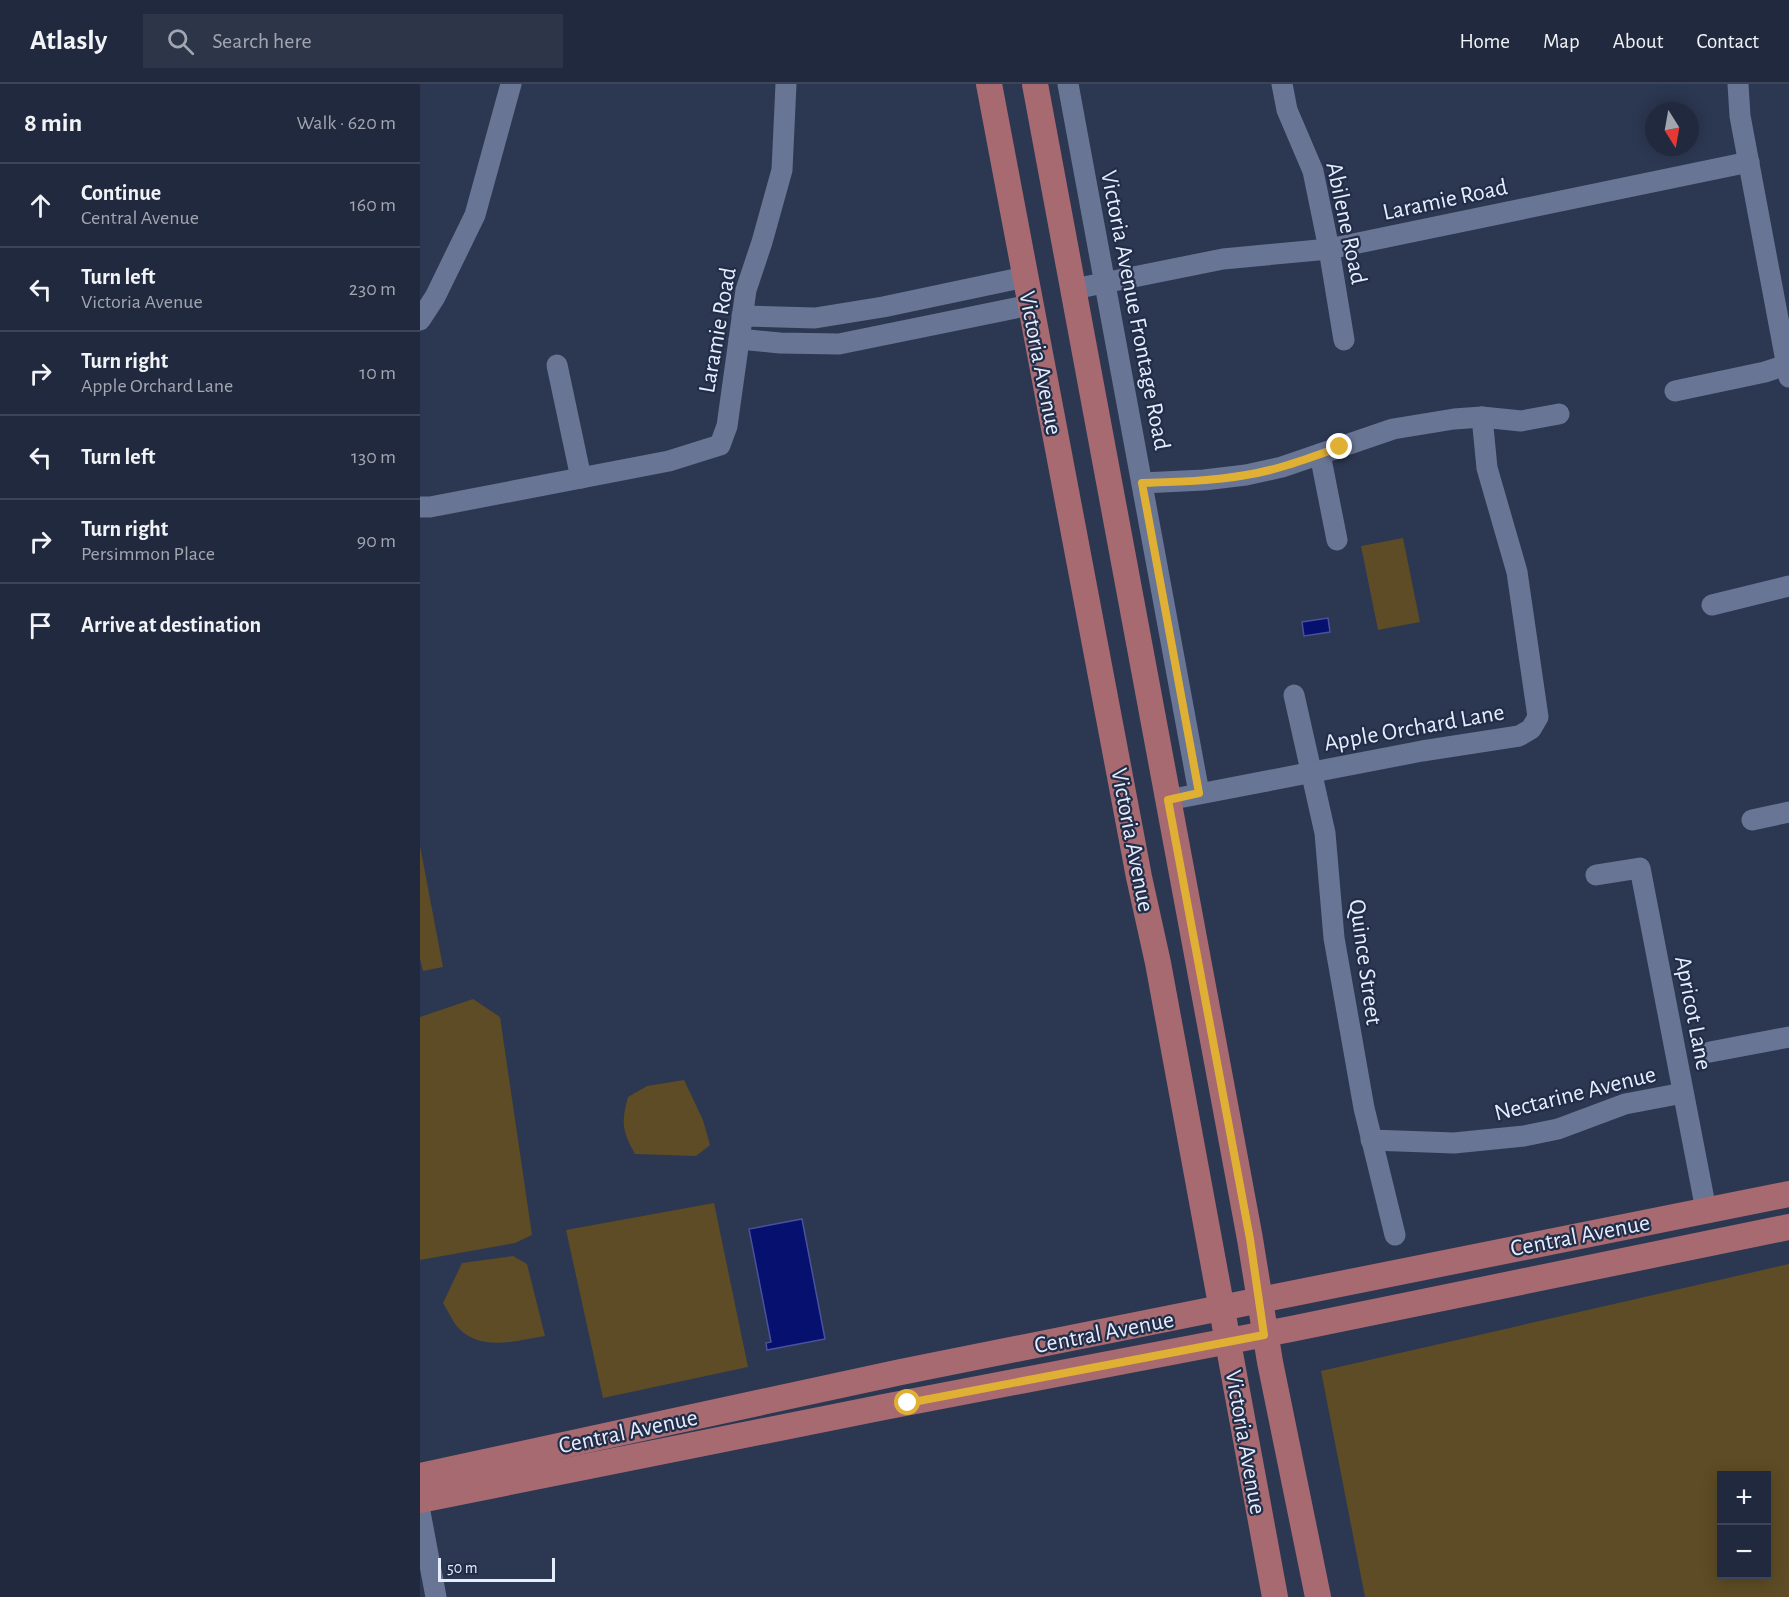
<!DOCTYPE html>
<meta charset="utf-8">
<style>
:root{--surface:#21293e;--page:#2d3549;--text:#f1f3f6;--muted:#a2a6b0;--line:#3e4558}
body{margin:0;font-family:"Alegreya Sans",sans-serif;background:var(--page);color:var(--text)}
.controls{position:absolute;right:18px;bottom:18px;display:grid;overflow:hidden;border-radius:0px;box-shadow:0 3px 15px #0003}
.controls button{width:54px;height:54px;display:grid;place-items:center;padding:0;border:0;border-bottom:2px solid var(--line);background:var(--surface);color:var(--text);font:30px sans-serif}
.compass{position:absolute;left:1225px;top:18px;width:54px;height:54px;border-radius:50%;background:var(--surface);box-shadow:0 3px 15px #0003;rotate:169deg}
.scale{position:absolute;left:18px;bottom:15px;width:117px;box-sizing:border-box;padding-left:6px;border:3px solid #e5edff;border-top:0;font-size:16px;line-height:21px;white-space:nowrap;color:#e5edff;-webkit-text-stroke:4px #222d47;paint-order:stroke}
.stop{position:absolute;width:18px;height:18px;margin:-14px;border:4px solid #e0b034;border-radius:50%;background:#fff}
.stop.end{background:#e0b034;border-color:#fff;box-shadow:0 2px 6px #0008}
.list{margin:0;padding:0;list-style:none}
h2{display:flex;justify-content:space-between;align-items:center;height:78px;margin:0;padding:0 24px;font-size:26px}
h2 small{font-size:20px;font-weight:400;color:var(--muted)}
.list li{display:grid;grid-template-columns:39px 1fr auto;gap:18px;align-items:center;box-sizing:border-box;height:84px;padding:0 24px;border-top:2px solid var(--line)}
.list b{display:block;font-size:22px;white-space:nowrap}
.list p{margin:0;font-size:20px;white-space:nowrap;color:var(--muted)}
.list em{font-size:20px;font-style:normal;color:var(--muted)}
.icon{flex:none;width:33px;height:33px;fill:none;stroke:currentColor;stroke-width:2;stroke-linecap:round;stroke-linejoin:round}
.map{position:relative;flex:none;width:1369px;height:1513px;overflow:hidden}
header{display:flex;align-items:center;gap:36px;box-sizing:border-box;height:84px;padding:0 30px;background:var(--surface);border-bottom:2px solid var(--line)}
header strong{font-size:28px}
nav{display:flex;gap:33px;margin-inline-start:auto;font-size:21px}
.search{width:420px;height:54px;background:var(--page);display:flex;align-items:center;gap:15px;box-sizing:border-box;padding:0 21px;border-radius:0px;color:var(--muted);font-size:22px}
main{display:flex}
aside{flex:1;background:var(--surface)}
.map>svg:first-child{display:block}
</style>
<header>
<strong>Atlasly</strong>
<div class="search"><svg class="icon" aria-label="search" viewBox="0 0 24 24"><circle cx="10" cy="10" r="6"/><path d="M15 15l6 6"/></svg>Search here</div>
<nav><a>Home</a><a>Map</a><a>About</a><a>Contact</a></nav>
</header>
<main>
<aside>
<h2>8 min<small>Walk · 620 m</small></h2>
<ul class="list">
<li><svg class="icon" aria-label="ahead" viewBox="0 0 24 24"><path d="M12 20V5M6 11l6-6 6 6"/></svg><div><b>Continue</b><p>Central Avenue</p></div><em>160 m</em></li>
<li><svg class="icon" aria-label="left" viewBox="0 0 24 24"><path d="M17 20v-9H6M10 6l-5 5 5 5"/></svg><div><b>Turn left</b><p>Victoria Avenue</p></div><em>230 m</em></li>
<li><svg class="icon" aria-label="right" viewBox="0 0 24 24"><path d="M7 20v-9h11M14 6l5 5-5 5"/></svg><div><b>Turn right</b><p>Apple Orchard Lane</p></div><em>10 m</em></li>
<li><svg class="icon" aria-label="left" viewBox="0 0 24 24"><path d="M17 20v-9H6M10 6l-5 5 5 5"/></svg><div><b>Turn left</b></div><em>130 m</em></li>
<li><svg class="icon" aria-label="right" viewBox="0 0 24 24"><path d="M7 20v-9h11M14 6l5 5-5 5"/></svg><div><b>Turn right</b><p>Persimmon Place</p></div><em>90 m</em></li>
<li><svg class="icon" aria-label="arrive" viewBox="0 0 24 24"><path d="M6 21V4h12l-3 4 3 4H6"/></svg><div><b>Arrive at destination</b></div></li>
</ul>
</aside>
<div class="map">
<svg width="1369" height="1513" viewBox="0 0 1369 1513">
<rect width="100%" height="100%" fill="#2c3752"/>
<!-- green -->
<g fill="#5d4c25" fill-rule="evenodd">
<path d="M983,454L1000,538L958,546L941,462Z"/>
<path d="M0,762L23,883L3,887L0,875Z"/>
<path d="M53,915L80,933L112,1151L95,1159L0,1176V933Z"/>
<path d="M264,996L283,1036L290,1061L276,1072L215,1070C202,1047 201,1038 208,1013L227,1002Z"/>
<path d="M294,1119L328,1283L183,1314L146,1146Z"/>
<path d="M93,1172L107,1180L125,1252C95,1257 57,1269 35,1240C31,1233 27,1226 23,1219L42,1179Z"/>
<path d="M1369,1180V1513H945L901,1287ZM1302,1392H1346V1490H1302Z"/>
</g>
<!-- water -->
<g fill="#06106f" stroke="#49529a" stroke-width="1.5">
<path d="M908,534L910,548L884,552L882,538Z"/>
<path d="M382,1135L405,1255L347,1266L346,1259L351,1258L329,1145Z"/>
</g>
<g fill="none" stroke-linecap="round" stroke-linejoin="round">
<!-- minor -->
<g stroke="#687594" stroke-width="21">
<path d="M648,0L779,709"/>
<path d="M862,0L867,26L893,87L909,165L924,256"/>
<path d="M1318,0L1320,32L1369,293"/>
<path d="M654,205L803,175L909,165L1329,78"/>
<path d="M322,232L395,234L463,223L605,193"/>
<path d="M0,236L15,213L55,131L91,0"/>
<path d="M319,255L360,259L419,260L610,221"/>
<path d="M137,281L161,394"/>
<path d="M1255,307L1345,288L1369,280"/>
<path d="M900,370L917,456"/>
<path d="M722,399L784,396L826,391L862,383L973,345L1034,335L1062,333L1101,337L1139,330"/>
<path d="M0,423H10L249,377L300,361L307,342L326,206L342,158L362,86L366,0"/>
<path d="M1292,521L1369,502"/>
<path d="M874,611L905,749L914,854L944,1024L975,1151"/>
<path d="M748,716L1002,667L1099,652L1111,645L1118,633L1097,488L1067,384L1062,333"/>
<path d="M1332,736L1369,728"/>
<path d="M1176,791L1220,784L1286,1126"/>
<path d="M1290,968L1369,953"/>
<path d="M951,1056L1034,1059L1104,1052L1138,1045L1205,1020L1263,1009"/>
<path d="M0,1428L16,1513"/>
</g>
<!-- major -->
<g stroke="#a76a71" stroke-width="26">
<path d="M569,0L719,793L738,879L855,1513"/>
<path d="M615,0L830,1155L850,1278L898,1513"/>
<path d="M0,1392L481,1288L1369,1110"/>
<path d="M0,1416L464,1323L871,1245L1369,1143"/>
</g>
</g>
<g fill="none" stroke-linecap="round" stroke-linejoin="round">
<!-- route -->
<path stroke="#e0b034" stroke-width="8" d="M488,1319L844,1251L830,1155L748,716L779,709L722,399C757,398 792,397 826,391C858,386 889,374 920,363"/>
</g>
<g text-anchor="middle" stroke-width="4.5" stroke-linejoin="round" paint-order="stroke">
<!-- street labels -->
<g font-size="24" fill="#e5edff" stroke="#222d47">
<text transform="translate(1025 115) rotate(-12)" y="8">Laramie Road</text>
<text transform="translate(927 139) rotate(78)" y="8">Abilene Road</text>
<text transform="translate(716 226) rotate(79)" y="8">Victoria Avenue Frontage Road</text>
<text transform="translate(297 246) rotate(-80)" y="8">Laramie Road</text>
<text transform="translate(621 279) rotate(79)" y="8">Victoria Avenue</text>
<text transform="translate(994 643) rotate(-10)" y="8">Apple Orchard Lane</text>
<text transform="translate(713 756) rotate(79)" y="8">Victoria Avenue</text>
<text transform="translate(946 878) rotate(82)" y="8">Quince Street</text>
<text transform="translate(1274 929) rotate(79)" y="8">Apricot Lane</text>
<text transform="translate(1155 1009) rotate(-14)" y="8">Nectarine Avenue</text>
<text transform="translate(1160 1151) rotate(-11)" y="8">Central Avenue</text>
<text transform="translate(684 1248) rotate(-11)" y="8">Central Avenue</text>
<text transform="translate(208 1347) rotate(-12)" y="8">Central Avenue</text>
<text transform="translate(826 1358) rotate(80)" y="8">Victoria Avenue</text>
</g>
</g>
</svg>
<div class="controls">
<button>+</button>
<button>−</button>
</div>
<svg class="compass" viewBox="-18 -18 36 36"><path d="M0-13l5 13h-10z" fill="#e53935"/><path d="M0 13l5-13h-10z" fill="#a2a6b0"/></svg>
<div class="scale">50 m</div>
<div class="stop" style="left:488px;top:1319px"></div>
<div class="stop end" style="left:920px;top:363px"></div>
</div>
</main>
